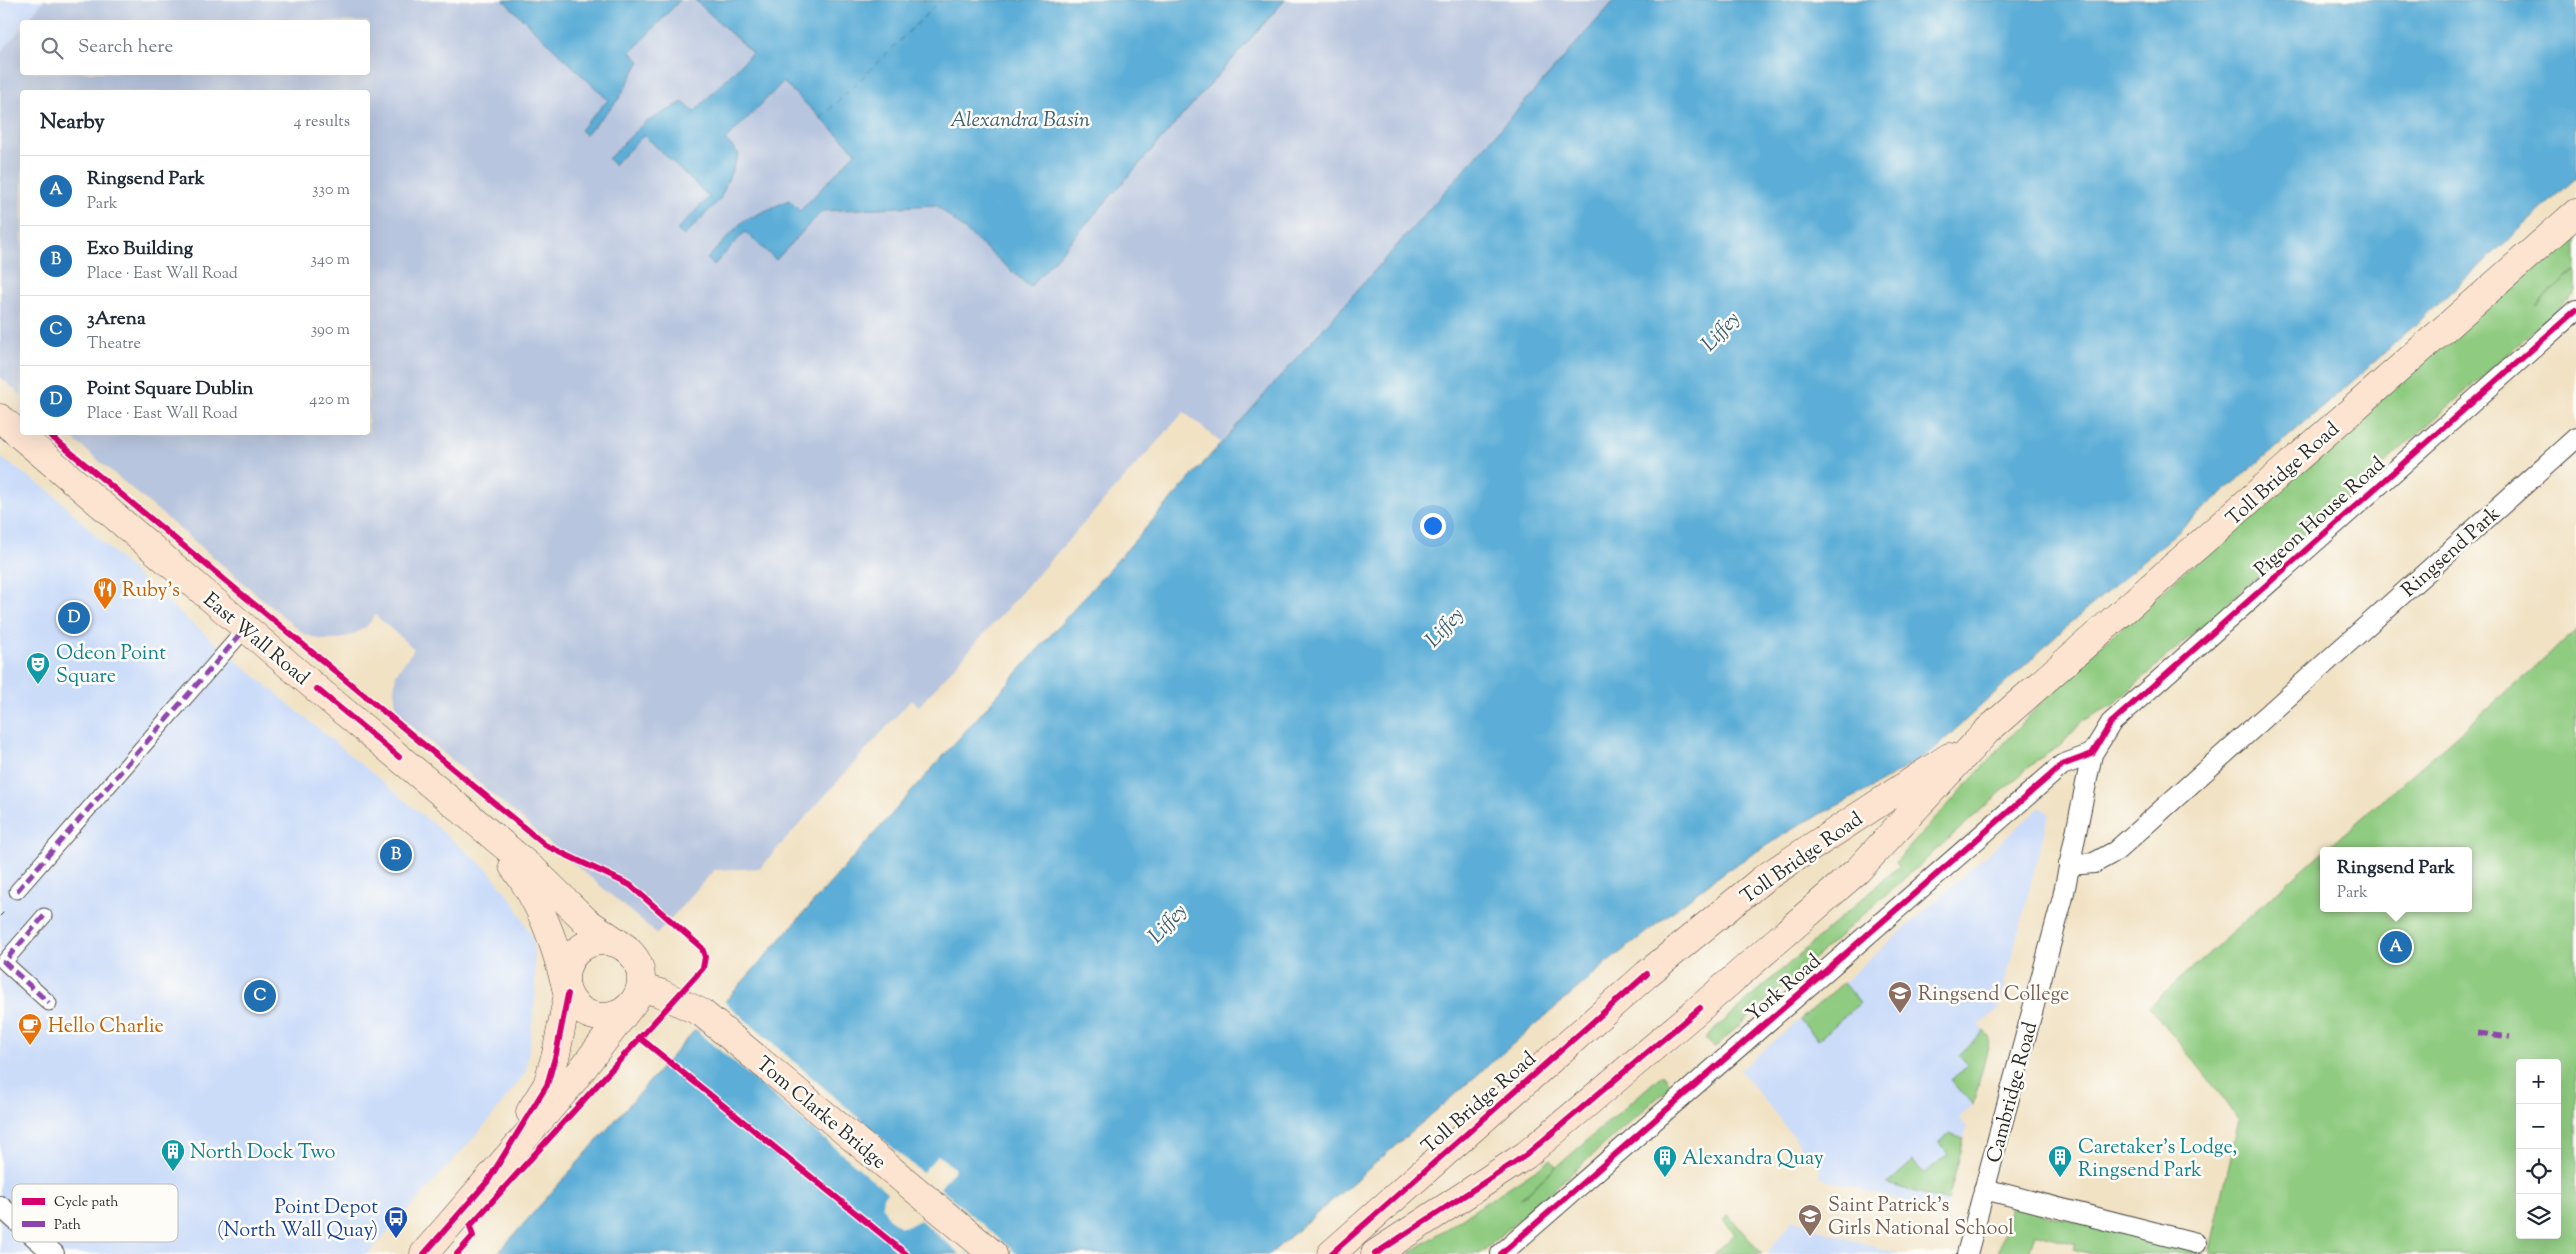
<!DOCTYPE html>
<meta charset="utf-8">
<style>
:root{--surface:#fff;--page:#f2f2f3;--text:#1f2937;--muted:#747a83;--line:#e0e1e3;--accent:#1f6fb2}
body{margin:0;font-family:"Sorts Mill Goudy",serif;background:var(--page);color:var(--text)}
.controls{position:absolute;right:15px;bottom:15px;display:grid;overflow:hidden;border-radius:5px;box-shadow:0 5px 20px #0002}
.controls button{width:45px;height:45px;display:grid;place-items:center;padding:0;border:0;border-bottom:1px solid var(--line);background:var(--surface);color:var(--text);font:25px sans-serif}
.you{position:absolute;left:1432px;top:525px;width:18px;height:18px;margin:-12px;border:4px solid #fff;border-radius:50%;background:#1a73e8;box-shadow:0 0 0 8px #1a73e833}
.badge{display:grid;place-items:center;width:32px;height:32px;border-radius:50%;background:var(--accent);color:#fff;font-size:16px;font-weight:700}
.pin{position:absolute;translate:-50% -50%;border:2px solid #fff;box-shadow:0 1px 5px #0006}
.popup{position:absolute;left:2320px;top:847px;width:152px;height:65px;box-sizing:border-box;display:grid;place-content:center;border-radius:5px;background:var(--surface);filter:drop-shadow(0 1px 4px #0005);font-size:16px;white-space:nowrap;color:var(--muted)}
.popup b{font-size:19px;color:var(--text)}
.popup::after{content:'';position:absolute;left:50%;top:100%;margin-left:-10px;border:10px solid transparent;border-top-color:var(--surface)}
.list{margin:0;padding:0;list-style:none}
h2{display:flex;justify-content:space-between;align-items:center;height:65px;margin:0;padding:0 20px;font-size:21px}
h2 small{font-size:16px;font-weight:400;color:var(--muted)}
.list li{display:grid;grid-template-columns:32px 1fr auto;gap:15px;align-items:center;box-sizing:border-box;height:70px;padding:0 20px;border-top:1px solid var(--line)}
.list b{display:block;font-size:19px;white-space:nowrap}
.list p{margin:0;font-size:16px;white-space:nowrap;color:var(--muted)}
.list em{font-size:16px;font-style:normal;color:var(--muted)}
.icon{flex:none;width:28px;height:28px;fill:none;stroke:currentColor;stroke-width:2;stroke-linecap:round;stroke-linejoin:round}
.map{position:relative;flex:none;width:2576px;height:1254px;overflow:hidden}
.search{position:absolute;background:var(--surface);box-shadow:0 5px 20px #0002;left:20px;top:20px;width:350px;height:55px;display:flex;align-items:center;gap:12px;box-sizing:border-box;padding:0 18px;border-radius:5px;color:var(--muted);font-size:19px}
.panel{position:absolute;background:var(--surface);box-shadow:0 5px 20px #0002;left:20px;top:90px;width:350px;height:345px;border-radius:5px}
.map>svg:first-child{display:block}
</style>
<div class="map">
<svg width="2576" height="1254" viewBox="0 0 2576 1254">
<rect width="100%" height="100%" fill="#fdfcf7"/>
<filter id="ink" filterUnits="userSpaceOnUse"><feTurbulence type="fractalNoise" baseFrequency=".02" numOctaves="2"/><feDisplacementMap in="SourceGraphic" scale="10" xChannelSelector="R" yChannelSelector="G"/><feConvolveMatrix kernelMatrix="1 2 1 2 8 2 1 2 1" color-interpolation-filters="sRGB"/></filter>
<filter id="wash" filterUnits="userSpaceOnUse"><feTurbulence type="fractalNoise" baseFrequency=".0096" numOctaves="4" result="noise"/><feDisplacementMap in="SourceGraphic" scale="20" xChannelSelector="R" yChannelSelector="G"/><feGaussianBlur stdDeviation="1.12" result="paint"/><feColorMatrix in="noise" values="0 0 0 0 0 0 0 0 0 0 0 0 0 0 0 0 0 1.4 0 .05"/><feComposite in="paint" operator="in"/></filter>
<g filter="url(#wash)">
<rect width="100%" height="100%" fill="#f1e2c4"/>
<!-- built -->
<g fill="#cbdcf9">
<path d="M0,0H44L26,22H22V27L0,54Z"/>
<path d="M0,457L51,492L151,589L487,869L513,901L533,939L536,993L526,1072L487,1123L368,1254H0Z"/>
<path d="M2040,807L2049,814L1998,1009L1980,1025L1990,1039L1973,1105L1959,1118L1967,1127L1945,1213L1818,1177L1821,1171L1740,1070L1843,983Z"/>
<path d="M1793,1219L1828,1233L1901,1254H1767Z"/>
</g>
<!-- industrial -->
<path fill="#b7c5de" d="M44,0H503L609,100L580,130L585,135L640,61L631,52L680,0H695L752,53L694,112L643,124L615,165L644,135L709,197L677,230L683,236L720,199L726,141L783,82L856,152L800,211L788,200L708,258L714,265L745,232L776,260L822,211L936,205L1030,287L1285,0H1615L1221,443L1184,412L919,706L911,700L760,868L714,870L657,934L401,717L396,706L394,690L396,674L414,649L375,615L366,627L352,635L336,640H322L304,634L66,433L368,432V92H22V396L0,377V54L22,27V72H368V22H26Z"/>
<!-- green -->
<g fill="#8fcb80" stroke="#5d7b56" fill-rule="evenodd">
<path d="M2576,225V269L2536,305L2576,270V293L2114,704L2083,721L2060,746L2037,760L1714,1048L1705,1038L1899,866L1896,862L2059,683Z"/>
<path d="M2576,629V1254H2209L2239,1120L2217,1089L2149,1007L2323,851L2324,908H2468V851H2324L2549,655ZM2520,1063H2557V1235H2520Z"/>
<path d="M1843,983L1860,1003L1818,1040L1800,1020Z"/>
<path d="M1984,1031L1990,1039L1973,1105L1951,1080L1968,1065L1959,1055Z"/>
<path d="M1663,1074L1672,1085L1480,1254H1408L1550,1160L1556,1167L1520,1199Z"/>
<path d="M1949,1134L1964,1139L1948,1201L1887,1184L1913,1161L1924,1174L1948,1154L1939,1143Z"/>
<path d="M2011,1206L2205,1254H2091L2074,1249L2076,1244L2035,1233L2029,1254H1998Z"/>
<path d="M1728,1215L1762,1254H1714L1735,1234L1723,1220Z"/>
</g>
<!-- water -->
<g fill="#5cadd7" stroke="#446c81">
<path d="M503,0H680L631,52L640,61L618,100L585,135L580,130L608,100Z"/>
<path d="M695,0H1285L1030,287L936,205L822,211L776,260L745,232L714,265L707,259L743,221L789,200L800,211L856,152L783,82L726,140L739,154L720,199L684,236L677,230L709,197L644,135L614,165L608,159L643,124L683,102L694,112L752,53Z"/>
<path d="M1615,0H2576V178L2361,374L2065,628L1929,754L1864,792L1799,825L1721,874L1608,962L1270,1254H497L695,1030L698,1032Z"/>
</g>
<!-- pier -->
<path fill="#f1e2c4" d="M724,1001L922,1173L938,1155L955,1169L940,1188L1017,1254H960L920,1220L909,1226L901,1227L888,1218L882,1205L883,1197L887,1192L698,1032Z"/>
<g fill="none" stroke-linecap="round" stroke-linejoin="round">
<!-- ferry -->
<path stroke="#3f5f70" stroke-width="1" stroke-dasharray="6 5" stroke-linecap="butt" d="M821,118L941,0"/>
</g>
</g>
<g filter="url(#ink)">
<g fill="none" stroke-linecap="round" stroke-linejoin="round">
<!-- pedestrian casing -->
<g stroke="#494642" stroke-width="17">
<g id="pedestrian">
<path d="M17,891L246,628"/>
<path d="M44,916L4,962L49,1003"/>
</g>
</g>
<!-- minor casing -->
<g stroke="#494642" stroke-width="22">
<g id="minor">
<path d="M2069,865L2094,863L2116,851L2576,438"/>
<path d="M1984,1189L2196,1243"/>
<path d="M0,1206L54,1254"/>
<path d="M1501,1254L2062,765L2092,754"/>
<path d="M1967,1254L2063,897L2092,754L2111,723L2576,310"/>
</g>
</g>
<!-- secondary casing -->
<g stroke="#494642" stroke-width="29">
<g id="secondary">
<path d="M0,418L317,689L537,873L586,921L626,948"/>
<path d="M513,866C541,903 553,938 565,983"/>
<circle cx="603" cy="979" r="38"/>
<path d="M641,988L660,993L702,1013L993,1254"/>
<path d="M530,1112L547,1085L556,1054L568,994"/>
<path d="M424,1254L570,1085L632,1004"/>
<path d="M1331,1254L1647,974L1763,879L1949,757"/>
<path d="M1375,1254L1526,1155L1700,1008L1858,870L1987,731L2576,213"/>
</g>
</g>
<!-- pedestrian -->
<use href="#pedestrian" stroke="#fff" stroke-width="15"/>
<!-- minor -->
<use href="#minor" stroke="#fff" stroke-width="20"/>
<!-- secondary -->
<use href="#secondary" stroke="#fde4d1" stroke-width="28"/>
<!-- tram -->
<path stroke="#2b2b2b" stroke-width="1" d="M0,916L3,913"/>
<!-- quiet -->
<g stroke="#8e44ad" stroke-width="5" stroke-dasharray="10 5" stroke-linecap="butt">
<path d="M17,891L246,628"/>
<path d="M44,916L4,962L49,1003"/>
<path d="M2478,1033L2510,1037"/>
</g>
<!-- cycleway casing -->
<g stroke="#fdfcf7" stroke-width="9">
<g id="cycleway">
<path d="M46,432L545,845L630,885L702,948L705,957L703,968L470,1226L473,1236L457,1254"/>
<path d="M317,689L399,757"/>
<path d="M639,1037L906,1254"/>
<path d="M424,1254L488,1181L547,1085L556,1054L568,994"/>
<path d="M1331,1254L1647,974"/>
<path d="M1375,1254L1526,1155L1700,1008"/>
<path d="M1501,1254L2062,765L2092,754L2111,723L2576,310"/>
</g>
</g>
<!-- cycleway -->
<use href="#cycleway" stroke="#d6006c" stroke-width="6"/>
</g>
</g>
<!-- icons -->
<defs>
<g id="restaurant-pin" transform="scale(1.25)"><path d="M0 17L-7.5 6A9.5 9.5 0 1 1 7.5 6Z" fill="#e8710a" stroke="#fdfcf7"/><path d="M-5-6h1v4h1v-4h1v4h1v-4h1v5L-1.5 .5V6h-2V.5L-5-1ZM5-6V6H3V1.5H1.5Q1.5-4 5-6Z" fill="#fff"/></g>
<g id="theatre-pin" transform="scale(1.25)"><path d="M0 17L-7.5 6A9.5 9.5 0 1 1 7.5 6Z" fill="#0f9aa8" stroke="#fdfcf7"/><path d="M-5-5.5Q0-4 5-5.5V0Q5 5 0 6Q-5 5-5 0ZM-3.3-2.5H-1v1.5H-3.3ZM1-2.5H3.3v1.5H1ZM-2.8 1Q0 5.5 2.8 1Z" fill="#fff"/></g>
<g id="university-pin" transform="scale(1.25)"><path d="M0 17L-7.5 6A9.5 9.5 0 1 1 7.5 6Z" fill="#8d6e63" stroke="#fdfcf7"/><path d="M0-5L7-2L0 1L-7-2ZM-4 1L0 2.5L4 1V4Q0 6-4 4Z" fill="#fff"/></g>
<g id="cafe-pin" transform="scale(1.25)"><path d="M0 17L-7.5 6A9.5 9.5 0 1 1 7.5 6Z" fill="#e8710a" stroke="#fdfcf7"/><path d="M-5.5-4.5H6V0H3Q3 3.5 0 3.5H-2.5Q-5.5 3.5-5.5 0ZM3-3.2v2h1.7v-2ZM-6 4.5H4V6H-6Z" fill="#fff"/></g>
<g id="building-pin" transform="scale(1.25)"><path d="M0 17L-7.5 6A9.5 9.5 0 1 1 7.5 6Z" fill="#0f9aa8" stroke="#fdfcf7"/><path d="M-4-6H4V6H1V3H-1V6H-4ZM-2.5-4.3h1.7v1.8h-1.7ZM.8-4.3h1.7v1.8H.8ZM-2.5-1h1.7V.8h-1.7ZM.8-1h1.7V.8H.8Z" fill="#fff"/></g>
<g id="school-pin" transform="scale(1.25)"><path d="M0 17L-7.5 6A9.5 9.5 0 1 1 7.5 6Z" fill="#8d6e63" stroke="#fdfcf7"/><path d="M0-5L7-2L0 1L-7-2ZM-4 1L0 2.5L4 1V4Q0 6-4 4Z" fill="#fff"/></g>
<g id="bus-pin" transform="scale(1.25)"><path d="M0 17L-7.5 6A9.5 9.5 0 1 1 7.5 6Z" fill="#1a4fb4" stroke="#fdfcf7"/><path d="M-5-6H5V4H4V6H2V4H-2V6H-4V4H-5ZM-3.5-4V0h7V-4ZM-3.5 1.2v1.5H-2V1.2ZM2 1.2v1.5H3.5V1.2Z" fill="#fff"/></g>
</defs>
<g fill-rule="evenodd">
<use href="#restaurant-pin" x="105" y="589"/>
<use href="#theatre-pin" x="38" y="664"/>
<use href="#university-pin" x="1900" y="993"/>
<use href="#cafe-pin" x="30" y="1025"/>
<use href="#building-pin" x="173" y="1151"/>
<use href="#building-pin" x="1665" y="1157"/>
<use href="#building-pin" x="2060" y="1157"/>
<use href="#school-pin" x="1810" y="1216"/>
<use href="#bus-pin" x="396" y="1218"/>
</g>
<g text-anchor="middle" stroke-width="5" stroke-linejoin="round" paint-order="stroke">
<!-- street labels -->
<g font-size="20" fill="#2b2b2b" stroke="#fdfcf7">
<text transform="translate(2282 473) rotate(-42)" y="7">Toll Bridge Road</text>
<text transform="translate(2319 516) rotate(-42)" y="7">Pigeon House Road</text>
<text transform="translate(2450 551) rotate(-42)" y="7">Ringsend Park</text>
<text transform="translate(257 638) rotate(40)" y="7">East Wall Road</text>
<text transform="translate(1801 857) rotate(-35)" y="7">Toll Bridge Road</text>
<text transform="translate(1783 987) rotate(-41)" y="7">York Road</text>
<text transform="translate(2011 1092) rotate(-75)" y="7">Cambridge Road</text>
<text transform="translate(1478 1102) rotate(-41)" y="7">Toll Bridge Road</text>
<text transform="translate(822 1112) rotate(40)" y="7">Tom Clarke Bridge</text>
</g>
<!-- food labels -->
<g font-size="20" fill="#c56008" stroke="#fdfcf7" text-anchor="start">
<text x="122" y="596">Ruby's</text>
<text x="48" y="1032">Hello Charlie</text>
</g>
<!-- culture labels -->
<g font-size="20" fill="#0d838f" stroke="#fdfcf7" text-anchor="start">
<text x="56" y="659">Odeon Point<tspan x="56" dy="23">Square</tspan></text>
<text x="2078" y="1153">Caretaker's Lodge,<tspan x="2078" dy="23">Ringsend Park</tspan></text>
<text x="190" y="1158">North Dock Two</text>
<text x="1682" y="1164">Alexandra Quay</text>
</g>
<!-- education labels -->
<g font-size="20" fill="#785e54" stroke="#fdfcf7" text-anchor="start">
<text x="1918" y="1000">Ringsend College</text>
<text x="1828" y="1211">Saint Patrick's<tspan x="1828" dy="23">Girls National School</tspan></text>
</g>
<!-- transit labels -->
<g font-size="20" fill="#164399" stroke="#fdfcf7" text-anchor="end">
<text x="378" y="1213">Point Depot<tspan x="378" dy="23">(North Wall Quay)</tspan></text>
</g>
<!-- water labels -->
<g font-size="21" font-style="italic" fill="#3f5f70" stroke="#fdfcf7">
<text x="1020" y="126">Alexandra Basin</text>
<text transform="translate(1720 331) rotate(-47)" y="7">Liffey</text>
<text transform="translate(1444 627) rotate(-47)" y="7">Liffey</text>
<text transform="translate(1167 923) rotate(-47)" y="7">Liffey</text>
</g>
</g>
<!-- legend -->
<rect x="12" y="1184" width="166" height="58" rx="8" fill="#fdfcf7" stroke="#bebdba" stroke-width="1"/>
<rect x="22" y="1198" width="23" height="7" fill="#d6006c"/>
<rect x="22" y="1221" width="23" height="6" fill="#8e44ad"/>
<g font-size="14" fill="#2b2b2b">
<text x="54" y="1206">Cycle path</text>
<text x="54" y="1229">Path</text>
</g>
</svg>
<div class="controls">
<button>+</button>
<button>−</button>
<button><svg class="icon" aria-label="locate" viewBox="0 0 24 24"><circle cx="12" cy="12" r="6"/><path d="M12 2v4M12 18v4M2 12h4M18 12h4"/></svg></button>
<button><svg class="icon" aria-label="layers" viewBox="0 0 24 24"><path d="M12 4l9 5-9 5-9-5zM3 14l9 5 9-5"/></svg></button>
</div>
<div class="you"></div>
<div class="pin badge" style="left:2396px;top:947px">A</div>
<div class="popup"><b>Ringsend Park</b>Park</div>
<div class="pin badge" style="left:396px;top:855px">B</div>
<div class="pin badge" style="left:260px;top:996px">C</div>
<div class="pin badge" style="left:74px;top:618px">D</div>
<div class="search"><svg class="icon" aria-label="search" viewBox="0 0 24 24"><circle cx="10" cy="10" r="6"/><path d="M15 15l6 6"/></svg>Search here</div>
<section class="panel">
<h2>Nearby<small>4 results</small></h2>
<ul class="list">
<li><span class="badge">A</span><div><b>Ringsend Park</b><p>Park</p></div><em>330 m</em></li>
<li><span class="badge">B</span><div><b>Exo Building</b><p>Place · East Wall Road</p></div><em>340 m</em></li>
<li><span class="badge">C</span><div><b>3Arena</b><p>Theatre</p></div><em>390 m</em></li>
<li><span class="badge">D</span><div><b>Point Square Dublin</b><p>Place · East Wall Road</p></div><em>420 m</em></li>
</ul>
</section>
</div>
